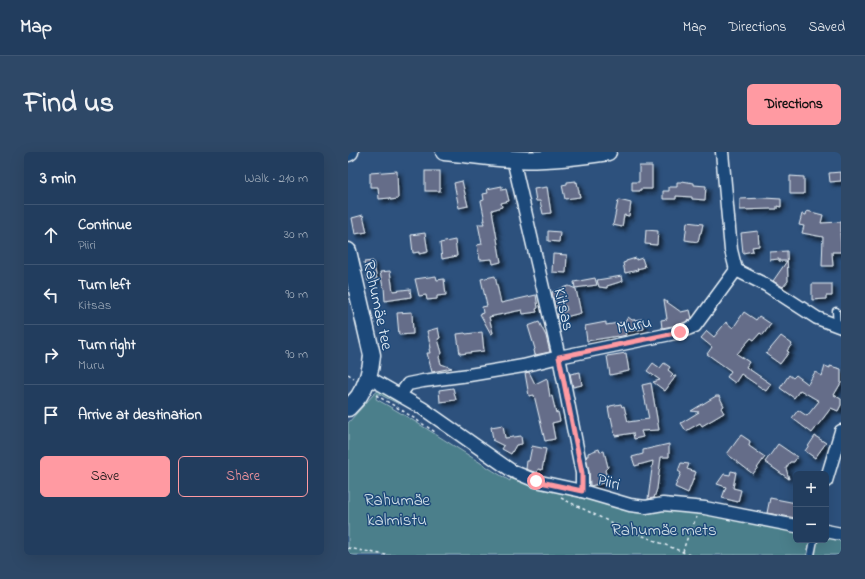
<!DOCTYPE html>
<meta charset="utf-8">
<style>
:root{--surface:#223d5e;--page:#2e4867;--text:#f1f3f6;--muted:#a2aebc;--line:#3f5673;--accent:#ff9aa2}
body{margin:0;font-family:"Indie Flower",sans-serif;background:var(--page);color:var(--text)}
.controls{position:absolute;right:12px;bottom:12px;display:grid;overflow:hidden;border-radius:6px;box-shadow:0 4px 16px #0002}
.controls button{width:36px;height:36px;display:grid;place-items:center;padding:0;border:0;border-bottom:1px solid var(--line);background:var(--surface);color:var(--text);font:20px sans-serif}
.stop{position:absolute;width:12px;height:12px;margin:-9px;border:3px solid #ff9aa2;border-radius:50%;background:#fff}
.stop.end{background:#ff9aa2;border-color:#fff;box-shadow:0 1px 4px #0008}
.list{margin:0;padding:0;list-style:none}
h2{display:flex;justify-content:space-between;align-items:center;height:52px;margin:0;padding:0 16px;font-size:17px}
h2 small{font-size:13px;font-weight:400;color:var(--muted)}
.list li{display:grid;grid-template-columns:26px 1fr auto;gap:12px;align-items:center;box-sizing:border-box;height:60px;padding:0 16px;border-top:1px solid var(--line)}
.list b{display:block;font-size:15px;white-space:nowrap}
.list p{margin:0;font-size:13px;white-space:nowrap;color:var(--muted)}
.list em{font-size:13px;font-style:normal;color:var(--muted)}
.actions{display:flex;gap:8px;padding:12px 16px}
.actions a{flex:1;padding:9px 0;border:1px solid var(--accent);border-radius:6px;text-align:center;font-size:14px;color:var(--accent)}
.actions .main{background:var(--accent);color:#111}
.icon{flex:none;width:22px;height:22px;fill:none;stroke:currentColor;stroke-width:2;stroke-linecap:round;stroke-linejoin:round}
.map{position:relative;flex:none;width:493px;height:403px;overflow:hidden;border-radius:6px}
header{display:flex;align-items:center;gap:24px;box-sizing:border-box;height:56px;padding:0 20px;background:var(--surface);border-bottom:1px solid var(--line)}
header strong{font-size:19px}
nav{display:flex;gap:22px;margin-inline-start:auto;font-size:14px}
.intro{display:flex;align-items:center;justify-content:space-between;box-sizing:border-box;height:96px;padding:0 24px}
h1{margin:0;font-size:28px}
.button{padding:10px 18px;border-radius:6px;background:var(--accent);color:#111;font-size:14px;font-weight:700}
main{display:flex;gap:24px;padding:0 24px}
aside{flex:1;background:var(--surface);border-radius:6px;box-shadow:0 4px 16px #0002}
.map>svg:first-child{display:block}
</style>
<header>
<strong>Map</strong>
<nav><a>Map</a><a>Directions</a><a>Saved</a></nav>
</header>
<div class="intro"><h1>Find us</h1><a class="button">Directions</a></div>
<main>
<aside>
<h2>3 min<small>Walk · 210 m</small></h2>
<ul class="list">
<li><svg class="icon" aria-label="ahead" viewBox="0 0 24 24"><path d="M12 20V5M6 11l6-6 6 6"/></svg><div><b>Continue</b><p>Piiri</p></div><em>30 m</em></li>
<li><svg class="icon" aria-label="left" viewBox="0 0 24 24"><path d="M17 20v-9H6M10 6l-5 5 5 5"/></svg><div><b>Turn left</b><p>Kitsas</p></div><em>90 m</em></li>
<li><svg class="icon" aria-label="right" viewBox="0 0 24 24"><path d="M7 20v-9h11M14 6l5 5-5 5"/></svg><div><b>Turn right</b><p>Muru</p></div><em>90 m</em></li>
<li><svg class="icon" aria-label="arrive" viewBox="0 0 24 24"><path d="M6 21V4h12l-3 4 3 4H6"/></svg><div><b>Arrive at destination</b></div></li>
</ul>
<div class="actions"><a class="main">Save</a><a>Share</a></div>
</aside>
<div class="map">
<svg width="493" height="403" viewBox="0 0 493 403">
<defs>
<filter id="shadow"><feDropShadow dx="3.5" dy="3.5" stdDeviation="2" flood-color="#0009"/></filter>
</defs>
<rect width="100%" height="100%" fill="#2d517d"/>
<filter id="ink" filterUnits="userSpaceOnUse"><feTurbulence type="fractalNoise" baseFrequency=".025" numOctaves="2"/><feDisplacementMap in="SourceGraphic" scale="8" xChannelSelector="R" yChannelSelector="G"/><feConvolveMatrix kernelMatrix="1 2 1 2 8 2 1 2 1" color-interpolation-filters="sRGB"/></filter>
<g filter="url(#ink)">
<!-- green -->
<path fill="#4c7f8b" stroke="#9ab8c2" d="M31,238L51,252L35,244L32,242H29L28,247C74,272 117,302 162,329L164,319L282,353L315,352L448,374V388H478V379L493,382V403H0V271L25,243Z"/>
<!-- building -->
<g fill="#656d89" stroke="#e8f1f8" filter="url(#shadow)">
<path d="M291,14H304V37H292V39H284V30H291Z"/>
<path d="M49,19L50,47L42,48V46L31,47L30,35H22V21Z"/>
<rect x="77" y="19" width="15" height="20"/>
<path d="M493,20V29L482,30L481,21Z"/>
<path d="M442,24L456,25V42H442Z"/>
<path d="M114,29L120,54L111,56L106,31Z"/>
<path d="M228,29V31L229,30L232,45L217,47L214,33L219,32V30Z"/>
<path d="M334,29L346,31V33L358,34L357,48L344,47V45L328,44V47H315V39H321V35H329V30H334Z"/>
<path d="M154,34V38L158,37L161,49L153,51L154,55L144,58L153,110L145,112L144,107L132,108L129,93L134,92L130,72H136L135,69H137L133,49L136,48L135,42L140,41L139,37Z"/>
<path d="M199,35L203,61L195,62L192,49H188L186,37Z"/>
<path d="M416,46L433,47V55L429,54V57H423L392,58V47Z"/>
<path d="M271,48L283,51L281,64L276,63L274,75L265,73L270,49H271Z"/>
<path d="M459,59L475,63L473,71L493,70V81H492L493,100H484L485,114H474L475,85L454,81L456,74L451,73L454,62L458,63Z"/>
<path d="M15,63L19,80L7,82L4,66Z"/>
<path d="M339,70L355,72L353,81H352L350,90L337,88Z"/>
<path d="M298,78L310,79L309,93L297,92Z"/>
<path d="M200,79L212,80L211,90L200,89Z"/>
<path d="M410,79L411,94L404,95L405,99L395,101L393,81Z"/>
<path d="M77,81L80,100L71,102V100L65,101L63,83Z"/>
<path d="M107,88L109,104L94,107L92,91Z"/>
<path d="M439,99L440,129L435,135L425,129L439,109H431V107L422,108V100Z"/>
<path d="M205,102L219,103L218,121L204,120Z"/>
<path d="M288,106V108L294,106L297,115L289,117L290,118L277,121L275,111L278,110V109Z"/>
<path d="M25,109L29,127L20,129L16,110Z"/>
<path d="M42,119L45,139L62,137L63,145L37,149L36,135H35L32,120Z"/>
<path d="M88,124L89,128L96,127L98,143L89,144V147L79,148L78,143L71,144L67,127Z"/>
<path d="M147,124L153,151L188,143L190,156L188,157L189,160L175,162L174,158L141,165L145,181L143,182L132,162L135,161L134,155L139,154L133,127Z"/>
<path d="M274,124L275,129L259,134V136L251,135L249,128Z"/>
<path d="M247,126L249,133L227,136L226,130Z"/>
<path d="M464,132H484V144H478V147L464,148Z"/>
<path d="M221,134L228,137L233,161L210,167L209,162L219,158L218,154L207,156L204,140Z"/>
<path d="M316,148L333,160L342,158L344,166L342,168L330,173L314,176L313,168L319,167Z"/>
<path d="M64,160L65,182L51,183L49,161Z"/>
<path d="M396,160L408,168L411,164L423,172L415,183L412,181L406,188L403,186L389,202L401,210L398,215L423,232L418,239L393,222L387,231L379,225L383,219L359,202L364,195L353,186L359,179L366,185L378,170L385,176Z"/>
<path d="M280,165L284,168L294,167L296,177L277,180L278,183L270,185V184L239,189L237,174L258,170V173L277,170Z"/>
<path d="M191,170L198,184L202,200L187,203L186,198L187,197L180,174Z"/>
<path d="M90,176L92,186L90,187L94,201L91,205L93,212L104,216L84,220L79,201H82L81,197L83,196L79,179Z"/>
<path d="M134,180L136,199L112,202L109,182L117,181L118,182Z"/>
<path d="M433,184L444,192L439,199L441,200L432,212L418,202Z"/>
<path d="M278,201L281,219L262,223L259,204Z"/>
<path d="M305,211L312,216L316,211L322,215L320,218L325,222L322,225L328,224L317,239L305,230L312,228L299,219Z"/>
<path d="M477,214L482,216V214L493,217V231L486,243L493,247V253L490,259L483,256L464,281L444,266L450,258L459,264L471,249L452,238L446,246L432,236L441,223L445,226L448,223L460,232L467,220L474,224Z"/>
<path d="M181,220L187,232L199,226L202,245L204,244L208,261L210,260L212,269L204,271L207,287L197,289L186,243L181,244L177,221Z"/>
<path d="M232,220L234,233L225,235L222,222Z"/>
<path d="M303,231L311,278L293,279L295,285L286,287L285,281L267,284L263,265L262,266L260,255H262V254L273,252L274,255L276,254L280,270L301,267L294,233Z"/>
<path d="M105,236L108,248L92,250L91,238Z"/>
<path d="M368,244H371L376,254L373,256L376,261L354,274L352,271L338,279L333,271L351,260L343,259Z"/>
<path d="M155,273L157,286L173,284L174,292L168,293L163,302L154,297L156,294L144,288H145L143,275Z"/>
<path d="M393,283L402,289L401,294L417,305L405,322L379,302Z"/>
<path d="M467,284L478,291L467,306L457,299Z"/>
<path d="M321,292V305H313L309,337L306,346L300,347L305,309L287,314L284,305L295,302V298Z"/>
<path d="M430,292L449,305L446,310H442L438,316L441,327L417,310Z"/>
<path d="M184,294L198,297L194,318L190,317L189,321L178,317L179,309H181Z"/>
<path d="M251,297L252,300L256,299L260,315L257,318L260,330L242,334V332L241,320L238,304H240V301Z"/>
<path d="M333,311L341,312L339,317L348,320L340,341L327,335L333,321L330,319Z"/>
<path d="M383,319L388,320L385,336L393,338L390,350L374,346L378,335L369,332L376,322L382,323Z"/>
<path d="M422,346L448,351V366L419,361Z"/>
</g>
<g fill="none" stroke-linecap="round" stroke-linejoin="round">
<!-- lane casing -->
<g stroke="#e8f1f8" stroke-width="9">
<g id="lane">
<path d="M488,159L489,174"/>
<path d="M463,403L466,388"/>
</g>
</g>
<!-- street casing -->
<g stroke="#e8f1f8" stroke-width="15">
<g id="street">
<path d="M165,7L211,205L234,321V339"/>
<path d="M388,118L418,133L469,166L493,175"/>
<path d="M20,225L74,256L164,319L188,329L234,339L282,353L298,355L315,352L357,356L448,374"/>
<path d="M52,243L60,232L75,229L121,223L175,214L211,205L332,180L347,174L388,118L383,98L374,0"/>
<path d="M478,329L493,279"/>
<path d="M478,379L493,382"/>
</g>
</g>
<!-- secondary casing -->
<g stroke="#e8f1f8" stroke-width="19">
<g id="secondary">
<path d="M96,0C119,2 142,6 164,7C196,9 228,5 260,0"/>
<path d="M0,1L2,0"/>
<path d="M0,99L24,203C23,218 19,232 11,244C8,248 4,252 0,256"/>
</g>
</g>
<!-- path -->
<g stroke="#e8f1f8" stroke-width="1.5" stroke-dasharray="3 3" stroke-linecap="butt">
<path d="M0,222L6,226"/>
<path d="M28,243L55,259L87,280"/>
<path d="M213,346L266,372L342,403"/>
<path d="M0,396L38,403"/>
<path d="M335,400C338,387 343,377 349,365"/>
</g>
<!-- lane -->
<use href="#lane" stroke="#1f4a7a" stroke-width="6"/>
<!-- street -->
<use href="#street" stroke="#1f4a7a" stroke-width="12"/>
<!-- secondary -->
<use href="#secondary" stroke="#1f4a7a" stroke-width="16"/>
</g>
</g>
<g fill="none" stroke-linecap="round" stroke-linejoin="round" filter="url(#ink)">
<!-- route -->
<path stroke="#ff9aa2" stroke-width="5" d="M188,329L234,339V321L211,205L332,180"/>
</g>
<g text-anchor="middle" stroke-width="3" stroke-linejoin="round" paint-order="stroke">
<!-- street labels -->
<g font-size="17" fill="#e8f1f8" stroke="#1f4a7a">
<text transform="translate(31 153) rotate(78)" y="6">Rahumäe tee</text>
<text transform="translate(217 157) rotate(77)" y="6">Kitsas</text>
<text transform="translate(286 172) rotate(-11)" y="6">Muru</text>
<text transform="translate(261 329) rotate(16)" y="6">Piiri</text>
</g>
<!-- park labels -->
<g font-size="17" fill="#d1e0e8" stroke="#1f4a7a">
<text x="49" y="353">Rahumäe<tspan x="49" dy="20">kalmistu</tspan></text>
<text x="316" y="383">Rahumäe mets</text>
</g>
</g>
</svg>
<div class="controls">
<button>+</button>
<button>−</button>
</div>
<div class="stop" style="left:188px;top:329px"></div>
<div class="stop end" style="left:332px;top:180px"></div>
</div>
</main>
